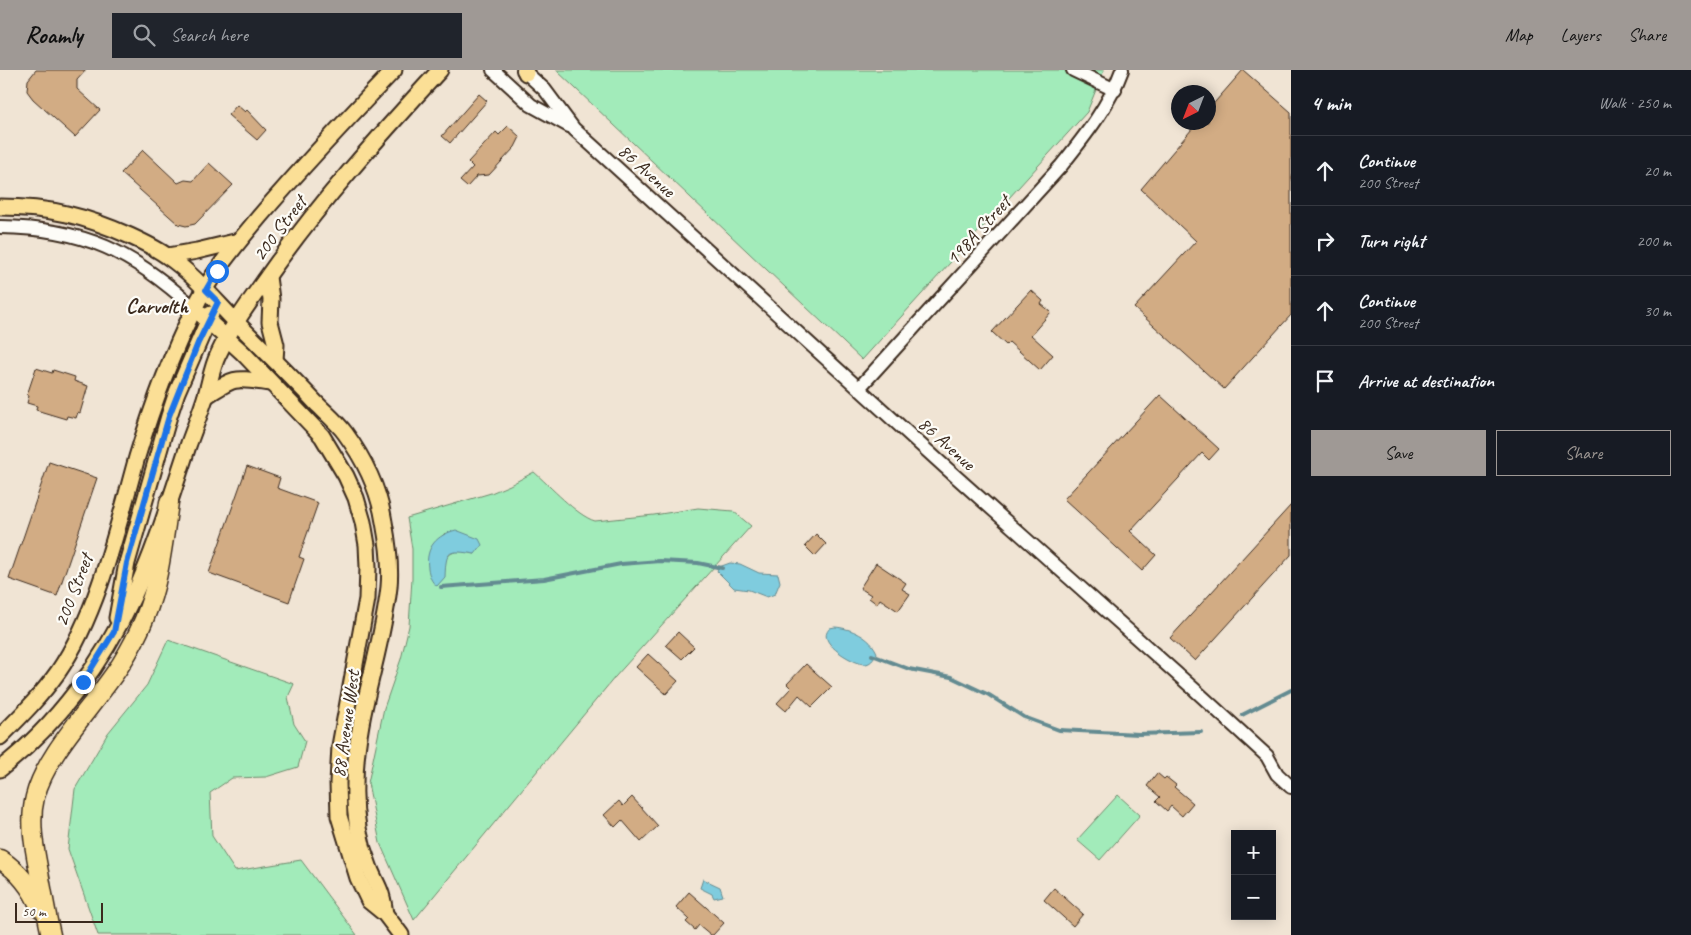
<!DOCTYPE html>
<meta charset="utf-8">
<style>
:root{--surface:#171b24;--page:#20242c;--text:#f1f3f6;--muted:#9ea1a6;--line:#363941;--accent:#9f9995}
body{margin:0;font-family:Caveat,sans-serif;background:var(--page);color:var(--text)}
.controls{position:absolute;right:15px;bottom:15px;display:grid;overflow:hidden;border-radius:0px;box-shadow:0 2px 12px #0003}
.controls button{width:45px;height:45px;display:grid;place-items:center;padding:0;border:0;border-bottom:1px solid var(--line);background:var(--surface);color:var(--text);font:25px sans-serif}
.compass{position:absolute;left:1171px;top:15px;width:45px;height:45px;border-radius:50%;background:var(--surface);box-shadow:0 2px 12px #0003;rotate:222deg}
.scale{position:absolute;left:15px;bottom:12px;width:88px;box-sizing:border-box;padding-left:5px;border:2px solid #3b2a1e;border-top:0;font-size:14px;line-height:18px;white-space:nowrap;color:#3b2a1e;-webkit-text-stroke:4px #fdfcf7;paint-order:stroke}
.stop{position:absolute;width:15px;height:15px;margin:-11px;border:4px solid #1a73e8;border-radius:50%;background:#fff}
.stop.end{background:#1a73e8;border-color:#fff;box-shadow:0 1px 5px #0008}
.list{margin:0;padding:0;list-style:none}
h2{display:flex;justify-content:space-between;align-items:center;height:65px;margin:0;padding:0 20px;font-size:21px}
h2 small{font-size:16px;font-weight:400;color:var(--muted)}
.list li{display:grid;grid-template-columns:32px 1fr auto;gap:15px;align-items:center;box-sizing:border-box;height:70px;padding:0 20px;border-top:1px solid var(--line)}
.list b{display:block;font-size:19px;white-space:nowrap}
.list p{margin:0;font-size:16px;white-space:nowrap;color:var(--muted)}
.list em{font-size:16px;font-style:normal;color:var(--muted)}
.actions{display:flex;gap:10px;padding:15px 20px}
.actions a{flex:1;padding:11px 0;border:1px solid var(--accent);border-radius:0px;text-align:center;font-size:18px;color:var(--accent)}
.actions .main{background:var(--accent);color:#111}
.icon{flex:none;width:28px;height:28px;fill:none;stroke:currentColor;stroke-width:2;stroke-linecap:round;stroke-linejoin:round}
.map{position:relative;flex:none;width:1291px;height:865px;overflow:hidden}
header{display:flex;align-items:center;gap:30px;box-sizing:border-box;height:70px;padding:0 25px;background:var(--accent);color:#111}
header strong{font-size:24px}
nav{display:flex;gap:28px;margin-inline-start:auto;font-size:18px}
.search{width:350px;height:45px;background:var(--page);display:flex;align-items:center;gap:12px;box-sizing:border-box;padding:0 18px;border-radius:0px;color:var(--muted);font-size:19px}
main{display:flex}
aside{flex:1;background:var(--surface)}
.map>svg:first-child{display:block}
</style>
<header>
<strong>Roamly</strong>
<div class="search"><svg class="icon" aria-label="search" viewBox="0 0 24 24"><circle cx="10" cy="10" r="6"/><path d="M15 15l6 6"/></svg>Search here</div>
<nav><a>Map</a><a>Layers</a><a>Share</a></nav>
</header>
<main>
<div class="map">
<svg width="1291" height="865" viewBox="0 0 1291 865">
<rect width="100%" height="100%" fill="#f0e4d4"/>
<filter id="ink" filterUnits="userSpaceOnUse"><feTurbulence type="fractalNoise" baseFrequency=".02" numOctaves="2"/><feDisplacementMap in="SourceGraphic" scale="10" xChannelSelector="R" yChannelSelector="G"/><feConvolveMatrix kernelMatrix="1 2 1 2 8 2 1 2 1" color-interpolation-filters="sRGB"/></filter>
<g filter="url(#ink)">
<!-- green -->
<g fill="#a2ebba" stroke="#6e8a6c" fill-rule="evenodd">
<path d="M556,0H1104L1087,42L862,290Z"/>
<path d="M534,402C549,415 577,446 595,451L654,445L698,438L733,441L751,456L615,607L414,850L380,773L368,713L384,638L401,589L409,556L412,508V479L407,448L491,423L510,415ZM445,463L475,484C463,482 453,478 446,489L431,477Z"/>
<path d="M168,570L294,614L288,627L294,654L305,671L298,697L266,707L232,708L210,723L212,766L235,801L301,790L357,865H98L68,779L75,719L108,663L147,615Z"/>
<path d="M1118,725L1140,745L1100,790L1077,770Z"/>
</g>
<!-- water -->
<g fill="#7fccde" stroke="#648b91">
<path d="M456,460L479,469L482,475L475,484C448,480 446,479 445,507L437,516C431,512 429,505 428,498C425,477 437,465 456,460Z"/>
<path d="M730,493L740,494L759,503L778,504L780,512L775,524L767,527L749,520L734,518L717,501L719,497Z"/>
<path d="M835,557C850,558 871,567 877,583C875,587 872,593 866,594C856,595 830,579 827,569C825,565 827,561 830,558Z"/>
<path d="M703,809L720,817L723,826L714,828L712,824L700,818Z"/>
</g>
<g fill="none" stroke-linecap="round" stroke-linejoin="round">
<!-- stream -->
<g stroke="#648b91" stroke-width="4">
<path d="M441,517L544,509L621,494L660,491L698,493L722,498"/>
<path d="M872,585L909,599L951,607L989,625L1024,647L1059,660L1139,664L1201,662"/>
<path d="M1242,645L1291,620"/>
</g>
</g>
<!-- building -->
<g fill="#d2ac84" stroke="#3b2a1e">
<path d="M36,0H86L77,10V19L100,40L75,67L33,29L27,21L28,10Z"/>
<path d="M1243,0L1291,42V245L1224,319L1134,238L1196,171L1141,119L1198,52H1208V40Z"/>
<path d="M479,24L487,31L450,73L442,66Z"/>
<path d="M237,35L245,42L247,40L266,60L257,70L228,45Z"/>
<path d="M508,56L520,67L515,77L489,105L477,106L467,117L460,111L473,97L468,92L496,62L499,65Z"/>
<path d="M143,80L178,113L185,110L193,111L209,93L233,115L195,154L186,156L178,154L121,103Z"/>
<path d="M1031,220L1043,231L1041,234L1051,242L1031,265L1053,285L1040,300L1009,272L1006,275L992,262Z"/>
<path d="M36,298L52,303L53,300L75,307L74,311L88,316L80,343L78,342L76,348L67,346L66,349L36,340L37,336L27,333L29,326L27,325Z"/>
<path d="M1160,325L1219,379L1209,390L1202,383L1130,461L1156,485L1142,501L1064,429Z"/>
<path d="M49,392L97,408L57,526L9,509Z"/>
<path d="M247,396L280,408L277,418L318,433L299,487L304,489L289,532L209,503Z"/>
<path d="M1291,435V485L1195,591L1170,568Z"/>
<path d="M816,464L826,474L815,486L805,476Z"/>
<path d="M876,493L906,513L902,519L910,524L898,541L880,529L877,534L869,528L871,525L860,518Z"/>
<path d="M678,562L694,577L682,589L666,575Z"/>
<path d="M648,584L678,611L666,624L636,597Z"/>
<path d="M806,594L832,617L812,637L799,625L786,641L777,633L791,618L787,614Z"/>
<path d="M1157,703L1164,709L1166,707L1176,715L1174,717L1193,733L1182,746L1171,736L1167,741L1156,731L1160,727L1147,716Z"/>
<path d="M632,727L658,756L641,772L622,750L615,757L604,745L619,731L623,736Z"/>
<path d="M1054,818L1083,844L1073,856L1044,830Z"/>
<path d="M689,822L724,853L713,865H711L699,855L695,860L686,852L689,849L676,837Z"/>
</g>
<g fill="none" stroke-linecap="round" stroke-linejoin="round">
<!-- minor casing -->
<g stroke="#3b2a1e" stroke-width="16">
<g id="minor">
<path d="M493,0L531,35L569,56"/>
<path d="M523,0L545,20L574,59L944,396L1195,620L1267,686L1277,704L1291,717"/>
<path d="M1073,0L1115,20"/>
<path d="M0,157C84,158 133,182 194,238"/>
<path d="M859,318L1061,96C1085,66 1109,36 1122,0"/>
</g>
</g>
<!-- major casing -->
<g stroke="#3b2a1e" stroke-width="19">
<g id="major">
<path d="M525,0L526,3"/>
<path d="M0,137C50,137 85,146 130,166C143,172 156,178 167,186C195,205 217,233 241,257C266,282 292,307 316,333C326,343 337,352 345,363C364,389 379,420 384,452C388,473 391,496 389,517C382,583 355,646 355,714C354,741 359,771 369,796C372,805 377,813 380,821C383,828 384,837 385,844"/>
<path d="M168,186L197,181L239,171"/>
<path d="M268,207L271,229L270,252L276,275L275,290"/>
<path d="M194,238L243,283L322,366L346,406L356,428L363,452L367,475L368,497L367,529L340,676L338,713L339,746L358,808L369,831L385,844L401,865"/>
<path d="M206,326C236,306 235,308 270,313"/>
<path d="M117,548L127,493L169,346L177,322L211,244"/>
<path d="M0,667C21,646 41,626 58,602C98,544 118,455 137,387C152,337 170,287 194,239C210,205 236,175 260,146C303,96 348,48 394,0"/>
<path d="M0,699C57,655 103,592 133,527C156,478 172,424 189,373C195,357 201,341 206,325C210,312 212,297 218,285C232,255 251,230 270,203C321,131 380,65 440,0"/>
</g>
</g>
<!-- highway casing -->
<g stroke="#3b2a1e" stroke-width="21">
<g id="highway">
<path d="M0,789C18,801 32,818 40,838"/>
<path d="M51,865C47,848 44,830 41,813C36,785 28,755 35,727C46,682 96,634 121,594C138,567 152,534 158,503C163,479 166,455 169,432"/>
</g>
</g>
<!-- minor -->
<use href="#minor" stroke="#fdfcf7" stroke-width="12"/>
<!-- major -->
<use href="#major" stroke="#fbdf96" stroke-width="15"/>
<!-- highway -->
<use href="#highway" stroke="#fbdf96" stroke-width="18"/>
</g>
</g>
<g fill="none" stroke-linecap="round" stroke-linejoin="round" filter="url(#ink)">
<!-- route -->
<path stroke="#1a73e8" stroke-width="6" d="M83,612L114,562L127,493L169,346L198,273L218,232L206,220L217,201"/>
</g>
<g text-anchor="middle" stroke-width="4.5" stroke-linejoin="round" paint-order="stroke">
<!-- street labels -->
<g font-size="20" fill="#3b2a1e" stroke="#fdfcf7">
<text transform="translate(647 100) rotate(42)" y="7">86 Avenue</text>
<text transform="translate(279 158) rotate(-53)" y="7">200 Street</text>
<text transform="translate(978 160) rotate(-48)" y="7">198A Street</text>
<text transform="translate(947 373) rotate(42)" y="7">86 Avenue</text>
<text transform="translate(73 520) rotate(-69)" y="7">200 Street</text>
<text transform="translate(345 654) rotate(-82)" y="7">88 Avenue West</text>
</g>
<!-- neighbourhood labels -->
<g font-size="21" font-weight="bold" fill="#3b2a1e" stroke="#fdfcf7">
<text x="157" y="243">Carvolth</text>
</g>
</g>
</svg>
<div class="controls">
<button>+</button>
<button>−</button>
</div>
<svg class="compass" viewBox="-18 -18 36 36"><path d="M0-13l5 13h-10z" fill="#e53935"/><path d="M0 13l5-13h-10z" fill="#9ea1a6"/></svg>
<div class="scale">50 m</div>
<div class="stop" style="left:217px;top:201px"></div>
<div class="stop end" style="left:83px;top:612px"></div>
</div>
<aside>
<h2>4 min<small>Walk · 250 m</small></h2>
<ul class="list">
<li><svg class="icon" aria-label="ahead" viewBox="0 0 24 24"><path d="M12 20V5M6 11l6-6 6 6"/></svg><div><b>Continue</b><p>200 Street</p></div><em>20 m</em></li>
<li><svg class="icon" aria-label="right" viewBox="0 0 24 24"><path d="M7 20v-9h11M14 6l5 5-5 5"/></svg><div><b>Turn right</b></div><em>200 m</em></li>
<li><svg class="icon" aria-label="ahead" viewBox="0 0 24 24"><path d="M12 20V5M6 11l6-6 6 6"/></svg><div><b>Continue</b><p>200 Street</p></div><em>30 m</em></li>
<li><svg class="icon" aria-label="arrive" viewBox="0 0 24 24"><path d="M6 21V4h12l-3 4 3 4H6"/></svg><div><b>Arrive at destination</b></div></li>
</ul>
<div class="actions"><a class="main">Save</a><a>Share</a></div>
</aside>
</main>
